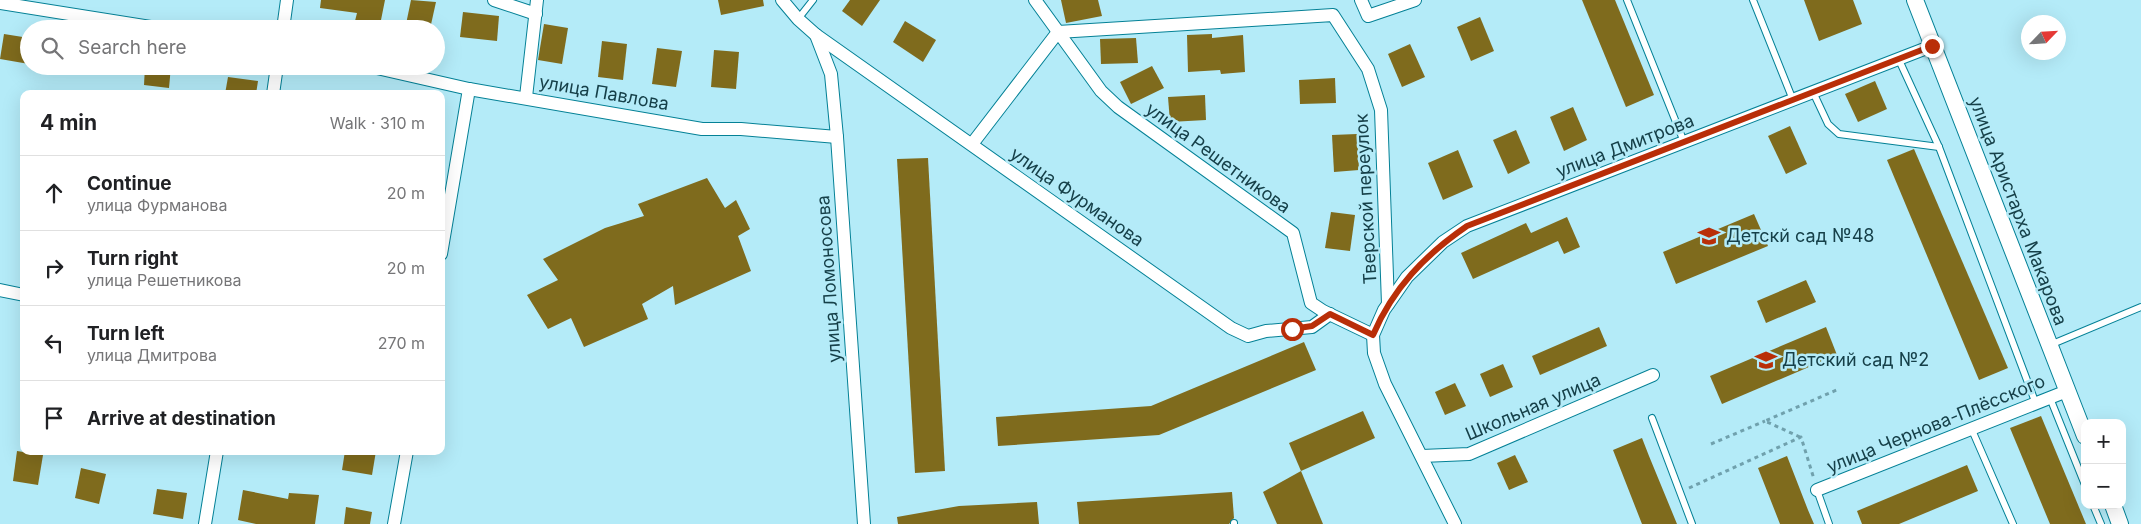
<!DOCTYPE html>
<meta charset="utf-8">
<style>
:root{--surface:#fff;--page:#f2f2f2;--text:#202124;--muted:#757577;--line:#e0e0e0}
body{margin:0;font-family:Inter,sans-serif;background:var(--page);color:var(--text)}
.controls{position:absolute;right:15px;bottom:15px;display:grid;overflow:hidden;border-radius:10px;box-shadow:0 5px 20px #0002}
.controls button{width:45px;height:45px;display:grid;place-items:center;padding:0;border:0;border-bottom:1px solid var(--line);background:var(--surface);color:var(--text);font:25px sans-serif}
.compass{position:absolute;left:2021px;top:15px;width:45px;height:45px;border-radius:50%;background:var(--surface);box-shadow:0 5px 20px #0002;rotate:65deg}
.stop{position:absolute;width:15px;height:15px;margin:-11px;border:4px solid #b92e08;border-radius:50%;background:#fff}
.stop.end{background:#b92e08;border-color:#fff;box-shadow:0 1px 5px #0008}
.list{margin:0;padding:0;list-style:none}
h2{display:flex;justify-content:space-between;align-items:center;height:65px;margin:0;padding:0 20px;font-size:21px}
h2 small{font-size:16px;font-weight:400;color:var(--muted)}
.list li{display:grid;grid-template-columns:32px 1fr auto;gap:15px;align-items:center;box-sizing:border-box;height:75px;padding:0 20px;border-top:1px solid var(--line)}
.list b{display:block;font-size:19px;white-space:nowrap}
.list p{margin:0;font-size:16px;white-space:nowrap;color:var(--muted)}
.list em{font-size:16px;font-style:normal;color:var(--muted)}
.icon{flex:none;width:28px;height:28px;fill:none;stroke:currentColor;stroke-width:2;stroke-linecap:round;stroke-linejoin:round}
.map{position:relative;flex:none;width:2141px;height:524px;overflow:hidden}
.search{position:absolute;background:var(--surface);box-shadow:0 5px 20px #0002;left:20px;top:20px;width:425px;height:55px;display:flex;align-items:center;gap:12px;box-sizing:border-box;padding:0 18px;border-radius:28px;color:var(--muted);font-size:19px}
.panel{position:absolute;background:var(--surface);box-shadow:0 5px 20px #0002;left:20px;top:90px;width:425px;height:365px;border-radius:10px}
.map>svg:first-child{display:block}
</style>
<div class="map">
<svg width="2141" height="524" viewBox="0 0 2141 524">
<rect width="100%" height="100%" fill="#b4ebf8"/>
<!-- building -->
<g fill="#7f6b1d">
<path d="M321,0H385L380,25L355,21L357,13L320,8Z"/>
<path d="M411,0L436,2L430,29H405Z"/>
<path d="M718,0H763L764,6L721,15Z"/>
<path d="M850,0H880L862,26L842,11Z"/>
<path d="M1061,0H1098L1102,16L1066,23Z"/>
<path d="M1582,0H1615L1654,95L1626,107Z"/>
<path d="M1804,0H1853L1862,24L1819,41Z"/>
<path d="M463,12L499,16L497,41L460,37Z"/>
<path d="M1480,17L1494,51L1471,61L1457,27Z"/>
<path d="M905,21L936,40L923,62L893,42Z"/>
<path d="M544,24L568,28L562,64L538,60Z"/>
<path d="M4,34L29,38V64L0,59Z"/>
<path d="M1212,34V38L1243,35L1245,72L1221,74L1220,70L1188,72L1187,35Z"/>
<path d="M1136,38L1138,63L1101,64L1100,39Z"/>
<path d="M602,41L627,44L623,80L598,77Z"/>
<path d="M1410,44L1425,77L1402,87L1388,54Z"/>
<path d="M657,48L682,51L676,87L652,84Z"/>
<path d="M714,50L739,52L736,89L711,87Z"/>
<path d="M145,66H171L169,88L144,85Z"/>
<path d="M1152,66L1164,88L1131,104L1120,82Z"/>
<path d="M228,77L258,81L256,94H225Z"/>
<path d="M1335,78L1336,103L1300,104L1299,80Z"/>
<path d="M1875,81L1887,109L1858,122L1845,94Z"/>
<path d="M1205,95L1206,120L1170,122L1168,97Z"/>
<path d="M1573,107L1587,140L1564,151L1550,117Z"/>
<path d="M1790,126L1807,164L1786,174L1768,136Z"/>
<path d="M1516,130L1530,163L1508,174L1493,140Z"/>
<path d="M1357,134L1359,170L1334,172L1332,135Z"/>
<path d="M1914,149L2008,368L1979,380L1887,160Z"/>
<path d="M1458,150L1473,187L1443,200L1428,163Z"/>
<path d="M928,158L945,471L915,473L897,159Z"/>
<path d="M707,178L725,208L736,200L750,229L738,236L751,271L675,305L673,286L642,304L648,319L584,347L571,318L548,329L527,295L558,280L543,259L605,228L644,216L638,204Z"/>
<path d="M1331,212L1355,215L1350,251L1325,248Z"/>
<path d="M1754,214L1768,246L1676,284L1663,252Z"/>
<path d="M1567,217L1580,247L1564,254L1558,241L1473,279L1461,253L1526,223L1531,233Z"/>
<path d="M1806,280L1816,302L1766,323L1757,301Z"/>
<path d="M1599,327L1607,346L1540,375L1532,356Z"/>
<path d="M1826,327L1837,355L1722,404L1710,376Z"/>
<path d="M1304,342L1316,370L1159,435L998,446L996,417L1151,406Z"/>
<path d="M1503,364L1513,387L1490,397L1480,374Z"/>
<path d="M1455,383L1466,406L1445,415L1435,392Z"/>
<path d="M1363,411L1375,438L1301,471L1289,443Z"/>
<path d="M2041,416L2086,524H2050L2010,428Z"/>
<path d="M1642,438L1649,456L1677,524H1642L1613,450Z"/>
<path d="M17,451L43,455L38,485L13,481Z"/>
<path d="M345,451H376L372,475L342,470Z"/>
<path d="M1515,455L1528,482L1509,490L1497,463Z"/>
<path d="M1787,456L1808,510L1814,524H1780L1758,468Z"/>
<path d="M1967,465L1978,491L1899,524H1862L1857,511Z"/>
<path d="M81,468L106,474L99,504L75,498Z"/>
<path d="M1301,471L1323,524H1277L1263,492Z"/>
<path d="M157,489L187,493L183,519L153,514Z"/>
<path d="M243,490L288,499L289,493L319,495L315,524H256L238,520Z"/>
<path d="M1232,492L1234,518L1229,524H1079L1077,502Z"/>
<path d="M1037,502L1039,524H898L897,517L959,506Z"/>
<path d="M346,507L372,512L370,524H344Z"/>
</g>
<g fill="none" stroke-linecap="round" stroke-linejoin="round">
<!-- service casing -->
<g stroke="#048196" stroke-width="8">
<g id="service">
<path d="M1627,0L1684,142"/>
<path d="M1753,0L1793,100"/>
<path d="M798,19L813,0"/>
<path d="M1899,60L1939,147L2036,404"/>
<path d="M1813,92L1828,124L1839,134L1939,147"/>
<path d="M2050,345L2141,307"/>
<path d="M2050,398L2085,485"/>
<path d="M1652,418L1692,524"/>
<path d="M1972,430L2013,524"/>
<path d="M1817,490L1829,524"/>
<path d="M2093,505L2101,524"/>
<path d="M1234,523V524"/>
</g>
</g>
<!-- minor casing -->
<g stroke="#048196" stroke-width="14">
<g id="minor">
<path d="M494,0L536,14"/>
<path d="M782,0L798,19L816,35L1231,328L1248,336L1266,331L1312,327L1330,314"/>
<path d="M1035,0L1101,91L1118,107L1293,233L1311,303L1323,311L1373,335"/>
<path d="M1361,0L1368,16L1415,0"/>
<path d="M0,3L163,29"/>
<path d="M283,29L287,0"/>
<path d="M816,35L831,74L837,137L864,524"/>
<path d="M368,66L469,89L702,129H741L837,137"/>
<path d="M273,94L277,66"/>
<path d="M526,97L537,0"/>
<path d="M972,144L1058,32L1333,15L1368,69L1381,110L1388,304"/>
<path d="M441,254L469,89"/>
<path d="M0,290L24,295"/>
<path d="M1422,456L1469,454L1653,375"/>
<path d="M1817,490L2067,391"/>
<path d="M205,524L217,451"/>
<path d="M394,524L407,451"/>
<path d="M1455,524L1385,384L1374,353L1373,335L1384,310L1407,277L1443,242L1467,226L1932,46"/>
</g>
</g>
<!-- tertiary casing -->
<g stroke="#048196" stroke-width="18">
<g id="tertiary">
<path d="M1915,0L2085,436"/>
<path d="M2113,505L2120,524"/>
</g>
</g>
<!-- path -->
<g stroke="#70a1ad" stroke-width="3" stroke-dasharray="4 4" stroke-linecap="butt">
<path d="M1800,437L1765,421L1839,389"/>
<path d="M1711,444L1765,421"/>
<path d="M1689,488L1801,437L1814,479"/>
</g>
<!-- service -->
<use href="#service" stroke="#fff" stroke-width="6"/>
<!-- minor -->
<use href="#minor" stroke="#fff" stroke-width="12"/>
<!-- tertiary -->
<use href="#tertiary" stroke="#fff" stroke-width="16"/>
</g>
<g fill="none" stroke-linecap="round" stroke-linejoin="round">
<!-- route -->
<path stroke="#b92e08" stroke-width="6" d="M1292,329L1312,326L1330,314L1373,335C1393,288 1425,255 1467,226L1932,46"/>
</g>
<!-- icons -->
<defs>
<g id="school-bare" transform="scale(1.725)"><path d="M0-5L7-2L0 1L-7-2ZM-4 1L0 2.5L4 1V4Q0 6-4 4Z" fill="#b92e08" stroke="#b4ebf8" stroke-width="2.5" paint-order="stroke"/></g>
</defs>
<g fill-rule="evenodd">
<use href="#school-bare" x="1709" y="236"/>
<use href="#school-bare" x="1766" y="360"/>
</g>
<g text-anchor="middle" stroke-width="5" stroke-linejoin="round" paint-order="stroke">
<!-- street labels -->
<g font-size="18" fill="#164049" stroke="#b4ebf8">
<text transform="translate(604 93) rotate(10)" y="6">улица Павлова</text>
<text transform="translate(1625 146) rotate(-21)" y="6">улица Дмитрова</text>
<text transform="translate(1218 158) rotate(36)" y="6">улица Решетникова</text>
<text transform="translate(1077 197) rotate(35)" y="6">улица Фурманова</text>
<text transform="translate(1366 199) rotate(-93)" y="6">Тверской переулок</text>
<text transform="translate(2018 211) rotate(69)" y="6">улица Аристарха Макарова</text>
<text transform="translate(829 279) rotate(-94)" y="6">улица Ломоносова</text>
<text transform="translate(1533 407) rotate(-23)" y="6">Школьная улица</text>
<text transform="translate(1936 424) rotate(-22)" y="6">улица Чернова-Плёсского</text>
</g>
<!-- poi labels -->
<g font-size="18" fill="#164049" stroke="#b4ebf8" text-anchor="start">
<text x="1726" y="242">Детскй сад №48</text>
<text x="1782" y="366">Детский сад №2</text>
</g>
</g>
</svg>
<div class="controls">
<button>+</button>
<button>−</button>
</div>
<svg class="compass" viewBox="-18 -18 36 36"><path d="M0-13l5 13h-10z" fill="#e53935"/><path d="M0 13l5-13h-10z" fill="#757577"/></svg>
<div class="stop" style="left:1292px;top:329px"></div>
<div class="stop end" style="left:1932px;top:46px"></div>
<div class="search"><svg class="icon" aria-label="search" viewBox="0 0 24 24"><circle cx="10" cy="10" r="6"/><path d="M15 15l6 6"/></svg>Search here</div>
<section class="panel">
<h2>4 min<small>Walk · 310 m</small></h2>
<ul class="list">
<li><svg class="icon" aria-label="ahead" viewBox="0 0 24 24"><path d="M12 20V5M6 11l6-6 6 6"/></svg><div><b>Continue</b><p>улица Фурманова</p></div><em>20 m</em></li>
<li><svg class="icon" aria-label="right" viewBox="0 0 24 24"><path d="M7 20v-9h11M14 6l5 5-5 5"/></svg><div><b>Turn right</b><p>улица Решетникова</p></div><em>20 m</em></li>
<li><svg class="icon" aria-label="left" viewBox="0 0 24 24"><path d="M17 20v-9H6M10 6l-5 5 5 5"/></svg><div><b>Turn left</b><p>улица Дмитрова</p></div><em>270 m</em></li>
<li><svg class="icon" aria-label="arrive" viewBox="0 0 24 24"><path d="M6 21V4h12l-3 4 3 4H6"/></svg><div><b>Arrive at destination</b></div></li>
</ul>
</section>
</div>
